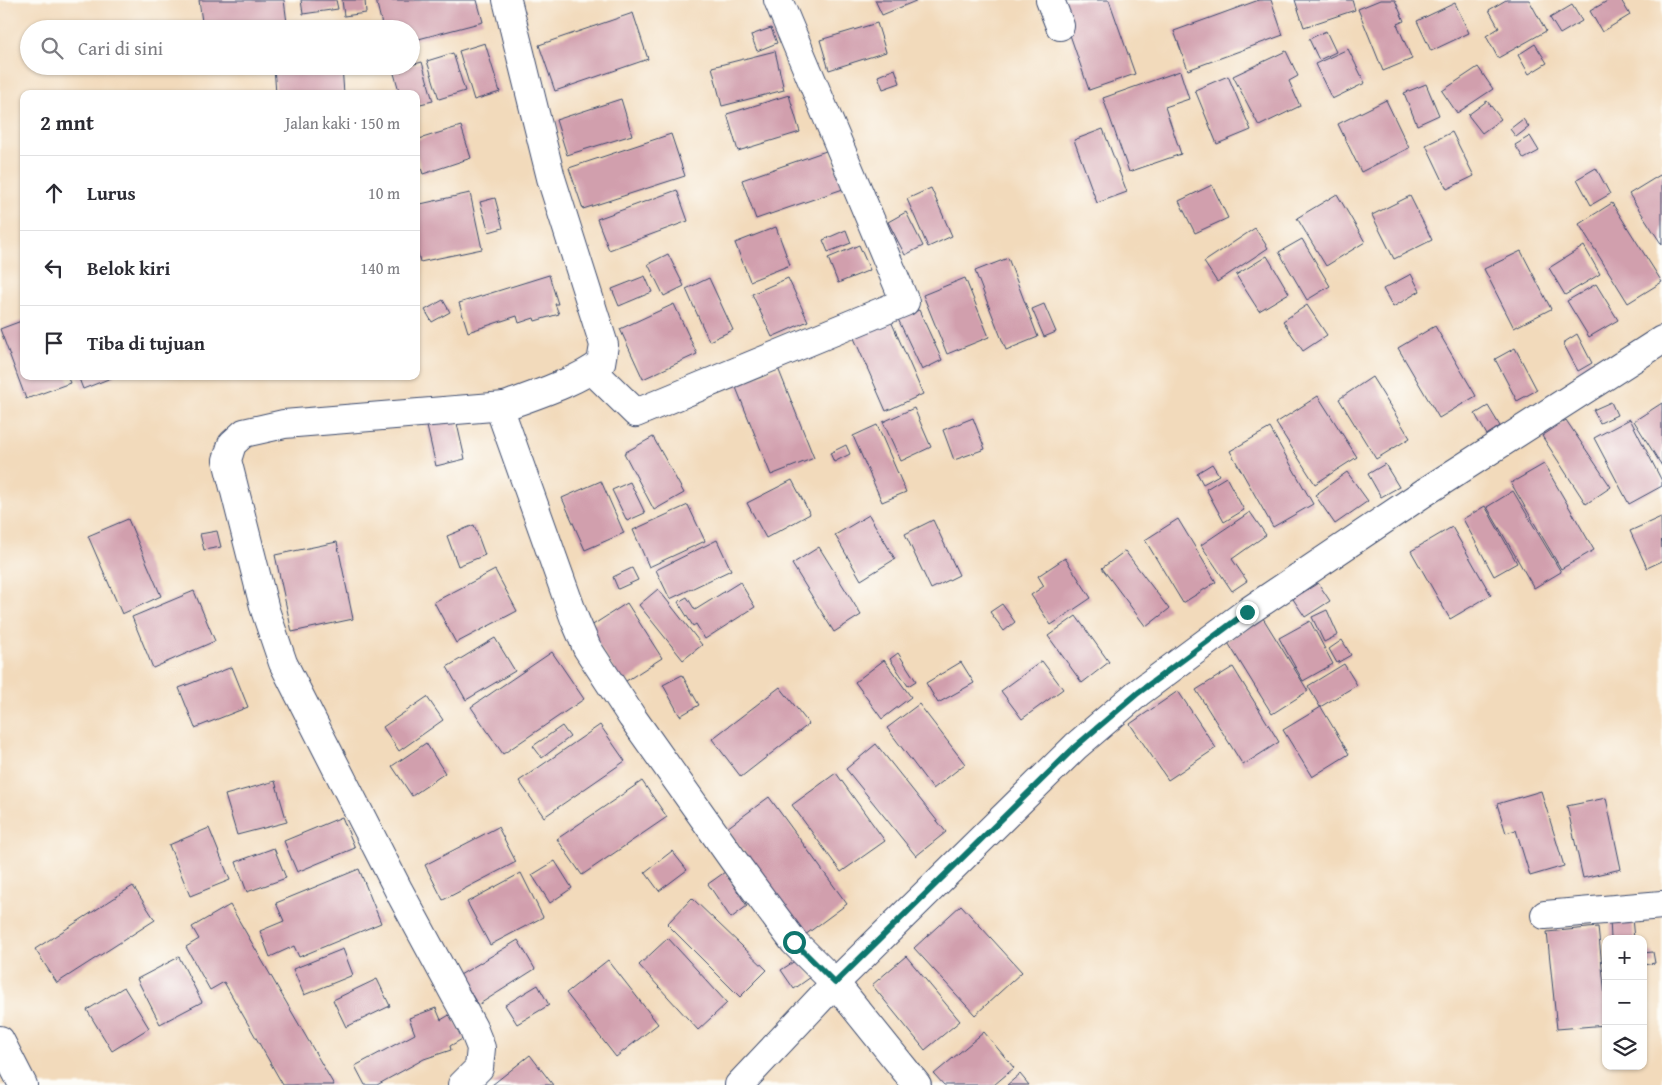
<!DOCTYPE html>
<html lang="id">
<meta charset="utf-8">
<style>
:root{--surface:#fff;--page:#f7f7f7;--text:#2b2b33;--muted:#7c7c81;--line:#e1e1e2}
body{margin:0;font-family:"Gentium Book Plus",serif;background:var(--page);color:var(--text)}
.controls{position:absolute;right:15px;bottom:15px;display:grid;overflow:hidden;border-radius:10px;box-shadow:0 1px 4px #0004}
.controls button{width:45px;height:45px;display:grid;place-items:center;padding:0;border:0;border-bottom:1px solid var(--line);background:var(--surface);color:var(--text);font:25px sans-serif}
.stop{position:absolute;width:15px;height:15px;margin:-11px;border:4px solid #0f766e;border-radius:50%;background:#fff}
.stop.end{background:#0f766e;border-color:#fff;box-shadow:0 1px 5px #0008}
.list{margin:0;padding:0;list-style:none}
h2{display:flex;justify-content:space-between;align-items:center;height:65px;margin:0;padding:0 20px;font-size:21px}
h2 small{font-size:16px;font-weight:400;color:var(--muted)}
.list li{display:grid;grid-template-columns:32px 1fr auto;gap:15px;align-items:center;box-sizing:border-box;height:75px;padding:0 20px;border-top:1px solid var(--line)}
.list b{display:block;font-size:19px;white-space:nowrap}
.list em{font-size:16px;font-style:normal;color:var(--muted)}
.icon{flex:none;width:28px;height:28px;fill:none;stroke:currentColor;stroke-width:2;stroke-linecap:round;stroke-linejoin:round}
.map{position:relative;flex:none;width:1662px;height:1085px;overflow:hidden}
.search{position:absolute;background:var(--surface);box-shadow:0 1px 4px #0004;left:20px;top:20px;width:400px;height:55px;display:flex;align-items:center;gap:12px;box-sizing:border-box;padding:0 18px;border-radius:28px;color:var(--muted);font-size:19px}
.panel{position:absolute;background:var(--surface);box-shadow:0 1px 4px #0004;left:20px;top:90px;width:400px;height:290px;border-radius:10px}
.map>svg:first-child{display:block}
</style>
<div class="map">
<svg width="1662" height="1085" viewBox="0 0 1662 1085">
<rect width="100%" height="100%" fill="#fdfcf7"/>
<filter id="ink" filterUnits="userSpaceOnUse"><feTurbulence type="fractalNoise" baseFrequency=".02" numOctaves="2"/><feDisplacementMap in="SourceGraphic" scale="10" xChannelSelector="R" yChannelSelector="G"/><feConvolveMatrix kernelMatrix="1 2 1 2 8 2 1 2 1" color-interpolation-filters="sRGB"/></filter>
<filter id="wash" filterUnits="userSpaceOnUse"><feTurbulence type="fractalNoise" baseFrequency=".0096" numOctaves="4" result="noise"/><feDisplacementMap in="SourceGraphic" scale="20" xChannelSelector="R" yChannelSelector="G"/><feGaussianBlur stdDeviation="1.12" result="paint"/><feColorMatrix in="noise" values="0 0 0 0 0 0 0 0 0 0 0 0 0 0 0 0 0 1.4 0 .05"/><feComposite in="paint" operator="in"/></filter>
<g filter="url(#wash)">
<rect width="100%" height="100%" fill="#f2dabb"/>
<g id="blocks">
<!-- building -->
<g fill="#d19fad">
<path d="M199,0H284L287,23L246,29H203Z"/>
<path d="M301,0H336L338,9L303,14Z"/>
<path d="M342,0H365L366,13L344,16Z"/>
<path d="M376,0H477L483,22L411,41V29H383Z"/>
<path d="M875,0H918L882,15Z"/>
<path d="M1058,0H1109L1135,74L1089,90Z"/>
<path d="M1259,0H1271L1283,35L1188,70L1174,31Z"/>
<path d="M1295,0H1352L1355,10L1304,27Z"/>
<path d="M1380,0H1395L1404,21L1397,24L1412,59L1383,71L1358,9Z"/>
<path d="M1506,0H1529L1546,31L1498,58L1486,36L1499,28L1489,10Z"/>
<path d="M1609,0H1621L1630,15L1602,32L1590,11Z"/>
<path d="M1455,3L1469,33L1431,51L1417,21Z"/>
<path d="M1572,5L1582,21L1560,34L1550,18Z"/>
<path d="M633,13L648,59L555,91L539,45Z"/>
<path d="M877,23L886,52L829,70L820,40Z"/>
<path d="M771,28L777,43L757,51L751,35Z"/>
<path d="M1326,31L1336,52L1319,60L1309,39Z"/>
<path d="M485,43L500,92L474,100L459,51Z"/>
<path d="M1535,44L1547,63L1529,74L1518,55Z"/>
<path d="M1348,49L1365,83L1332,99L1315,64Z"/>
<path d="M775,51L784,90L722,106L712,67Z"/>
<path d="M1286,51L1298,76L1289,81L1300,106L1259,126L1233,76Z"/>
<path d="M453,53L465,91L439,99L427,61Z"/>
<path d="M422,62L433,101L416,105V94H400L393,70Z"/>
<path d="M274,66H342L344,94H276Z"/>
<path d="M1478,67L1493,89L1457,113L1442,91Z"/>
<path d="M895,69L900,83L883,89L878,76Z"/>
<path d="M1180,71L1189,99L1165,107L1181,154L1129,172L1103,98Z"/>
<path d="M1228,76L1251,130L1217,144L1195,90Z"/>
<path d="M1426,84L1439,115L1417,125L1404,93Z"/>
<path d="M789,95L800,132L738,151L727,114Z"/>
<path d="M621,99L632,135L567,155L556,120Z"/>
<path d="M1386,100L1409,148L1361,172L1338,124Z"/>
<path d="M1487,101L1501,119L1482,133L1468,115Z"/>
<path d="M1523,119L1529,127L1516,137L1510,129Z"/>
<path d="M461,126L471,158L423,174L416,153V140Z"/>
<path d="M1103,129L1127,192L1097,203L1074,140Z"/>
<path d="M1452,132L1474,176L1447,189L1426,145Z"/>
<path d="M671,134L685,176L583,209L569,168Z"/>
<path d="M1530,136L1539,151L1524,159L1515,145Z"/>
<path d="M829,150L843,189L756,219L742,180Z"/>
<path d="M1596,168L1610,194L1591,205L1577,179Z"/>
<path d="M1660,175L1662,178V245L1629,194Z"/>
<path d="M1212,185L1228,218L1195,233L1179,201Z"/>
<path d="M931,188L952,236L928,247L907,199Z"/>
<path d="M677,190L688,221L609,250L597,219Z"/>
<path d="M470,193L482,249L420,262L416,244V205Z"/>
<path d="M1337,194L1365,242L1326,266L1297,218Z"/>
<path d="M1410,196L1432,240L1394,259L1372,215Z"/>
<path d="M495,198L503,228L489,232L480,202Z"/>
<path d="M1612,203L1662,282L1628,303L1579,224Z"/>
<path d="M906,212L923,246L905,255L888,222Z"/>
<path d="M776,227L790,265L750,281L735,243Z"/>
<path d="M1255,228L1268,248L1217,282L1204,262Z"/>
<path d="M846,230L851,243L828,252L823,240Z"/>
<path d="M1302,239L1330,286L1307,300L1279,252Z"/>
<path d="M859,245L870,270L838,283L828,258Z"/>
<path d="M1584,246L1600,274L1565,295L1549,268Z"/>
<path d="M1521,251L1551,309L1514,328L1484,269Z"/>
<path d="M668,254L684,286L664,296L648,264Z"/>
<path d="M1267,256L1289,293L1259,311L1236,275Z"/>
<path d="M1008,258L1038,337L1006,350L975,271Z"/>
<path d="M1411,274L1420,291L1393,307L1383,289Z"/>
<path d="M549,275L558,304H555L559,314L535,321L534,318L519,323L517,316L468,332L459,303Z"/>
<path d="M645,276L652,292L619,306L612,289Z"/>
<path d="M709,278L733,330L709,341L686,289Z"/>
<path d="M788,278L808,321L772,337L752,294Z"/>
<path d="M965,278L989,337L947,354L923,295Z"/>
<path d="M1596,284L1618,320L1589,337L1567,301Z"/>
<path d="M443,300L450,312L432,322L425,310Z"/>
<path d="M674,304L697,354L643,379L620,329Z"/>
<path d="M1044,304L1056,332L1044,337L1032,309Z"/>
<path d="M1307,305L1327,335L1303,351L1283,321Z"/>
<path d="M919,310L942,360L922,370L898,319Z"/>
<path d="M24,320V376H67L70,383L26,399L0,329Z"/>
<path d="M891,321L923,394L886,411L854,338Z"/>
<path d="M1435,326L1476,396L1439,418L1398,348Z"/>
<path d="M1577,334L1592,363L1578,371L1563,343Z"/>
<path d="M1515,348L1537,390L1517,401L1495,359Z"/>
<path d="M778,368L814,458L771,475L735,385Z"/>
<path d="M78,376H116L83,389Z"/>
<path d="M1372,377L1410,438L1376,459L1339,399Z"/>
<path d="M1318,396L1357,457L1315,484L1276,423Z"/>
<path d="M1611,402L1617,415L1600,423L1593,410Z"/>
<path d="M1662,403V466L1634,421Z"/>
<path d="M1488,406L1500,426L1487,435L1475,414Z"/>
<path d="M914,408L931,447L901,461L883,422Z"/>
<path d="M455,415L465,459L436,466L426,422Z"/>
<path d="M973,418L985,449L954,460L943,430Z"/>
<path d="M1630,419L1662,481V486L1629,504L1594,438Z"/>
<path d="M1566,420L1611,487L1586,504L1542,436Z"/>
<path d="M877,425L906,492L882,502L853,436Z"/>
<path d="M1270,428L1313,504L1273,527L1230,451Z"/>
<path d="M653,437L684,493L654,510L624,453Z"/>
<path d="M846,445L850,454L834,462L830,453Z"/>
<path d="M1212,464L1219,475L1203,484L1197,473Z"/>
<path d="M1385,464L1399,487L1381,497L1368,474Z"/>
<path d="M1544,464L1594,550L1561,569L1511,483Z"/>
<path d="M1347,472L1368,501L1335,524L1315,495Z"/>
<path d="M1226,477L1244,510L1224,522L1206,489Z"/>
<path d="M792,480L810,514L766,538L747,503Z"/>
<path d="M601,481L624,533L585,550L562,498Z"/>
<path d="M630,482L645,513L627,521L612,490Z"/>
<path d="M1513,491L1561,572L1534,588L1487,507Z"/>
<path d="M688,505L705,541L649,567L633,530Z"/>
<path d="M1485,506L1517,563L1494,576L1463,519Z"/>
<path d="M1250,512L1266,535L1232,559L1247,581L1232,591L1201,545Z"/>
<path d="M869,515L895,559L861,580L835,535Z"/>
<path d="M1661,517L1662,561L1647,568L1630,531Z"/>
<path d="M128,519L161,596L122,614L88,536Z"/>
<path d="M1178,519L1216,582L1183,603L1145,540Z"/>
<path d="M933,520L959,575L931,589L905,534Z"/>
<path d="M474,525L485,555L458,566L447,536Z"/>
<path d="M1452,527L1491,595L1450,619L1411,551Z"/>
<path d="M217,531L221,547L204,550L200,534Z"/>
<path d="M717,540L731,570L670,599L656,570Z"/>
<path d="M337,542L353,619L292,632L275,555Z"/>
<path d="M819,547L861,615L834,632L792,564Z"/>
<path d="M1125,551L1169,609L1146,627L1102,568Z"/>
<path d="M1065,558L1091,598L1051,625L1031,595L1044,586L1038,576Z"/>
<path d="M632,568L638,580L618,589L613,577Z"/>
<path d="M495,570L517,611L456,643L434,602Z"/>
<path d="M740,582L755,607L705,639L696,624L693,626L678,602L687,597L695,610Z"/>
<path d="M1318,583L1330,601L1305,617L1293,599Z"/>
<path d="M658,589L702,645L683,660L639,605Z"/>
<path d="M194,591L215,641L153,668L132,617Z"/>
<path d="M627,603L662,658L623,683L588,628Z"/>
<path d="M1002,604L1015,622L1004,631L990,612Z"/>
<path d="M1327,610L1338,635L1324,642L1312,617Z"/>
<path d="M1076,616L1109,662L1082,683L1048,636Z"/>
<path d="M1263,618L1308,691L1272,714L1227,641Z"/>
<path d="M1310,621L1333,664L1303,681L1279,638Z"/>
<path d="M495,638L515,671L466,700L447,667Z"/>
<path d="M1342,640L1351,655L1337,663L1329,649Z"/>
<path d="M552,652L584,699L503,754L471,707Z"/>
<path d="M898,653L916,681L908,686L890,659Z"/>
<path d="M884,660L911,697L882,719L855,682Z"/>
<path d="M1042,661L1063,689L1022,719L1001,691Z"/>
<path d="M961,662L974,683L938,703L926,683Z"/>
<path d="M1344,664L1357,685L1320,707L1308,686Z"/>
<path d="M232,667L248,707L195,728L179,688Z"/>
<path d="M1233,667L1279,742L1243,765L1196,690Z"/>
<path d="M682,675L699,705L680,716L663,685Z"/>
<path d="M780,687L809,724L741,777L712,739Z"/>
<path d="M1178,691L1216,748L1168,780L1130,724Z"/>
<path d="M427,697L443,720L399,751L383,727Z"/>
<path d="M919,704L965,764L933,789L887,728Z"/>
<path d="M1321,707L1349,754L1312,777L1283,730Z"/>
<path d="M600,725L625,761L544,817L519,781Z"/>
<path d="M562,726L570,737L542,758L533,746Z"/>
<path d="M426,743L445,773L412,796L392,766Z"/>
<path d="M876,744L946,832L916,856L846,769Z"/>
<path d="M836,773L885,841L841,872L792,805Z"/>
<path d="M275,781L287,822L237,835L225,795Z"/>
<path d="M642,781L667,817L582,875L557,839Z"/>
<path d="M1541,791L1564,866L1530,876L1516,830L1506,833L1497,804Z"/>
<path d="M769,797L847,904L805,935L727,828Z"/>
<path d="M1606,798L1621,869L1583,878L1567,806Z"/>
<path d="M342,817L355,848L297,872L284,841Z"/>
<path d="M498,827L516,862L443,900L425,865Z"/>
<path d="M209,828L230,880L190,896L169,845Z"/>
<path d="M274,848L286,878L247,892L236,862Z"/>
<path d="M672,851L687,870L659,891L645,872Z"/>
<path d="M555,861L572,888L550,903L532,875Z"/>
<path d="M359,869L381,923L299,957L294,946L270,957L260,931L284,921L276,903Z"/>
<path d="M725,872L747,906L731,918L708,884Z"/>
<path d="M521,873L543,917L490,945L467,902Z"/>
<path d="M133,886L155,920L57,983L35,949Z"/>
<path d="M692,898L767,970L740,997L667,924Z"/>
<path d="M230,905L334,1085H283L224,982L210,990L186,947L199,939L192,927Z"/>
<path d="M961,905L1022,972L975,1015L914,948Z"/>
<path d="M1632,918L1634,939H1611L1610,919Z"/>
<path d="M1598,927L1606,1006V1025L1557,1029L1547,932Z"/>
<path d="M668,938L727,1003L698,1030L639,965Z"/>
<path d="M518,940L535,969L478,1005L460,975Z"/>
<path d="M343,949L353,975L304,995L293,969Z"/>
<path d="M1653,952L1655,963L1643,965V953Z"/>
<path d="M906,956L960,1021L925,1050L872,985Z"/>
<path d="M179,957L202,1002L160,1024L137,979Z"/>
<path d="M798,959L811,977L794,989L781,970Z"/>
<path d="M608,960L658,1024L616,1057L566,993Z"/>
<path d="M377,979L390,1006L346,1027L333,1000Z"/>
<path d="M538,985L549,1005L517,1024L505,1005Z"/>
<path d="M124,987L149,1028L112,1051L87,1010Z"/>
<path d="M436,1008L441,1020L451,1014L464,1038L450,1046L451,1050L424,1059L377,1085H365L355,1066L415,1034L409,1018Z"/>
<path d="M984,1032L1014,1068L994,1085H944L934,1074Z"/>
<path d="M530,1055L553,1085H492Z"/>
<path d="M1020,1074L1029,1085H1007Z"/>
</g>
</g>
</g>
<g filter="url(#ink)">
<use href="#blocks" fill-opacity="0" stroke="#3b496c" stroke-width="1"/>
<g fill="none" stroke-linecap="round" stroke-linejoin="round">
<!-- street casing -->
<g stroke="#3b496c" stroke-width="30">
<g id="street">
<path d="M507,0L551,178L604,345L601,363C579,381 532,396 505,406L503,418L575,620L587,648L632,717L739,868L794,942L835,983L917,1085"/>
<path d="M1050,0L1060,26"/>
<path d="M592,370L636,413L905,302L778,0"/>
<path d="M1545,915L1662,905"/>
<path d="M0,1040L23,1085"/>
<path d="M462,1085L479,1068L481,1048L473,1028L399,891L283,663L265,610L227,460L232,444L244,433L284,424L505,406"/>
<path d="M739,1085L835,983L1076,746L1138,693L1247,612L1425,492L1662,340"/>
</g>
</g>
<!-- street -->
<use href="#street" stroke="#fff" stroke-width="28"/>
</g>
</g>
<g fill="none" stroke-linecap="round" stroke-linejoin="round" filter="url(#ink)">
<!-- route -->
<path stroke="#0f766e" stroke-width="6" d="M794,942L835,983L1076,746L1138,693L1247,612"/>
</g>
</svg>
<div class="controls">
<button>+</button>
<button>−</button>
<button><svg class="icon" aria-label="layers" viewBox="0 0 24 24"><path d="M12 4l9 5-9 5-9-5zM3 14l9 5 9-5"/></svg></button>
</div>
<div class="stop" style="left:794px;top:942px"></div>
<div class="stop end" style="left:1247px;top:612px"></div>
<div class="search"><svg class="icon" aria-label="search" viewBox="0 0 24 24"><circle cx="10" cy="10" r="6"/><path d="M15 15l6 6"/></svg>Cari di sini</div>
<section class="panel">
<h2>2 mnt<small>Jalan kaki · 150 m</small></h2>
<ul class="list">
<li><svg class="icon" aria-label="ahead" viewBox="0 0 24 24"><path d="M12 20V5M6 11l6-6 6 6"/></svg><div><b>Lurus</b></div><em>10 m</em></li>
<li><svg class="icon" aria-label="left" viewBox="0 0 24 24"><path d="M17 20v-9H6M10 6l-5 5 5 5"/></svg><div><b>Belok kiri</b></div><em>140 m</em></li>
<li><svg class="icon" aria-label="arrive" viewBox="0 0 24 24"><path d="M6 21V4h12l-3 4 3 4H6"/></svg><div><b>Tiba di tujuan</b></div></li>
</ul>
</section>
</div>
